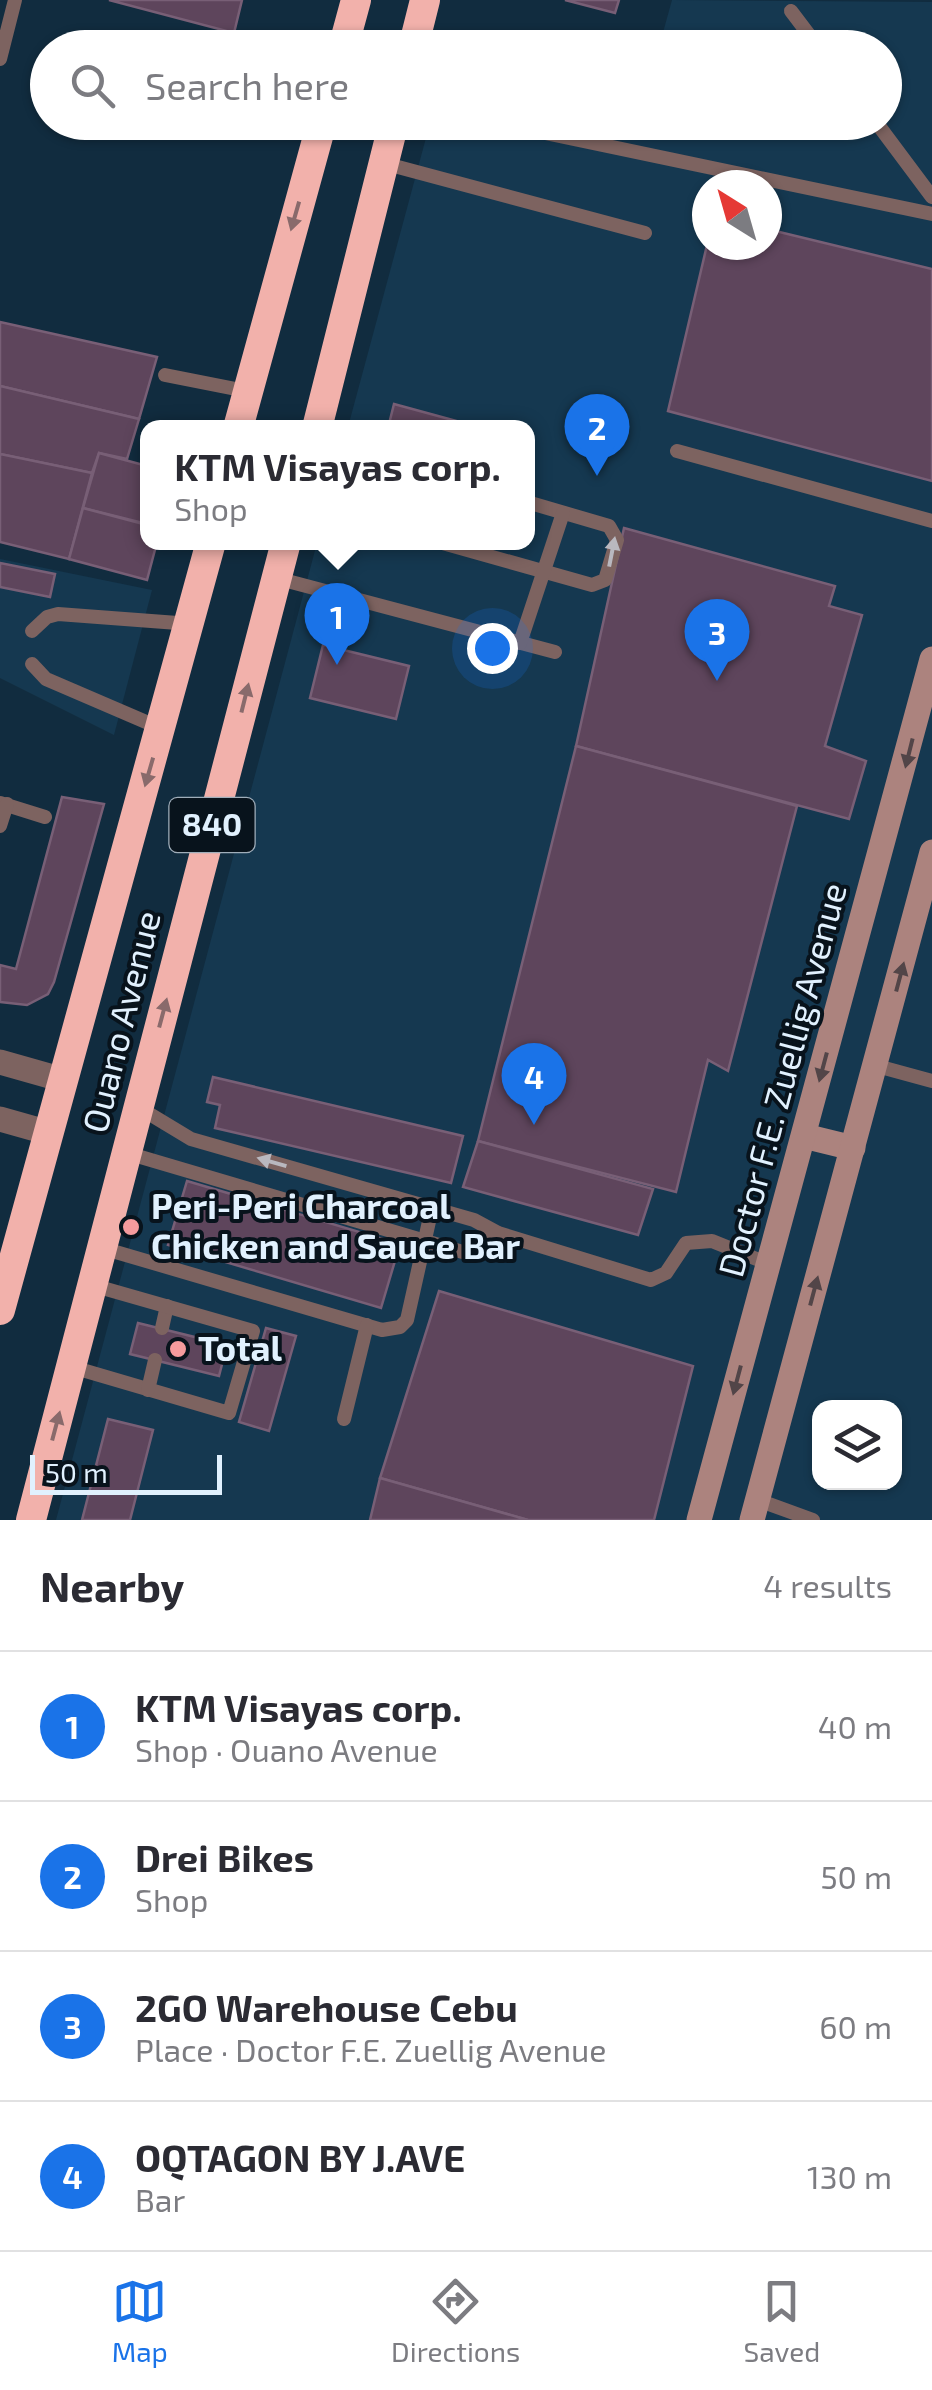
<!DOCTYPE html>
<meta charset="utf-8">
<style>
:root{--surface:#fff;--page:#f2f2f3;--text:#2b2b33;--muted:#7c7c81;--line:#e1e1e2;--accent:#1a73e8}
body{margin:0;font-family:"Exo 2",sans-serif;background:var(--page);color:var(--text)}
.controls{position:absolute;right:30px;bottom:30px;display:grid;overflow:hidden;border-radius:20px;box-shadow:0 2px 8px #0004}
.controls button{width:90px;height:90px;display:grid;place-items:center;padding:0;border:0;border-bottom:2px solid var(--line);background:var(--surface);color:var(--text);font:50px sans-serif}
.compass{position:absolute;left:692px;top:170px;width:90px;height:90px;border-radius:50%;background:var(--surface);box-shadow:0 2px 8px #0004;rotate:323deg}
.scale{position:absolute;left:30px;bottom:25px;width:192px;box-sizing:border-box;padding-left:10px;border:5px solid #e1f1fe;border-top:0;font-size:28px;line-height:35px;white-space:nowrap;color:#e1f1fe;-webkit-text-stroke:8px #08131c;paint-order:stroke}
.you{position:absolute;left:492px;top:648px;width:35px;height:35px;margin:-25px;border:8px solid #fff;border-radius:50%;background:#1a73e8;box-shadow:0 0 0 15px #1a73e833}
.badge{display:grid;place-items:center;width:65px;height:65px;border-radius:50%;background:var(--accent);color:#fff;font-size:32px;font-weight:700}
.pin{position:absolute;translate:-50% -82px;filter:drop-shadow(0 2px 5px #0008)}
.pin::after{content:'';position:absolute;top:52px;width:35px;height:30px;background:inherit;clip-path:polygon(0 0,100% 0,50% 100%)}
.popup{position:absolute;left:140px;top:420px;width:395px;height:130px;box-sizing:border-box;display:grid;place-content:center;border-radius:20px;background:var(--surface);filter:drop-shadow(0 2px 8px #0005);font-size:32px;white-space:nowrap;color:var(--muted)}
.popup b{font-size:38px;color:var(--text)}
.popup::after{content:'';position:absolute;left:50%;top:100%;margin-left:-20px;border:20px solid transparent;border-top-color:var(--surface)}
.list{margin:0;padding:0;list-style:none}
h2{display:flex;justify-content:space-between;align-items:center;height:130px;margin:0;padding:0 40px;font-size:42px}
h2 small{font-size:32px;font-weight:400;color:var(--muted)}
.list li{display:grid;grid-template-columns:65px 1fr auto;gap:30px;align-items:center;box-sizing:border-box;height:150px;padding:0 40px;border-top:2px solid var(--line)}
.list b{display:block;font-size:38px;white-space:nowrap}
.list p{margin:0;font-size:32px;white-space:nowrap;color:var(--muted)}
.list em{font-size:32px;font-style:normal;color:var(--muted)}
.icon{flex:none;width:55px;height:55px;fill:none;stroke:currentColor;stroke-width:2;stroke-linecap:round;stroke-linejoin:round}
.map{position:relative;flex:none;width:932px;height:1520px;overflow:hidden}
.search{position:absolute;background:var(--surface);box-shadow:0 2px 8px #0004;left:30px;right:30px;top:30px;height:110px;display:flex;align-items:center;gap:25px;box-sizing:border-box;padding:0 35px;border-radius:55px;color:var(--muted);font-size:38px}
.sheet{height:730px;background:var(--surface)}
nav{display:flex;justify-content:space-around;align-items:center;box-sizing:border-box;height:140px;border-top:2px solid var(--line);background:var(--surface);font-size:28px;color:var(--muted)}
nav a{display:grid;justify-items:center;gap:5px}
nav .on{color:var(--accent)}
.map>svg:first-child{display:block}
</style>
<div class="map">
<svg width="932" height="1520" viewBox="0 0 932 1520">
<rect width="100%" height="100%" fill="#112c3f"/>
<!-- built -->
<g fill="#153850" fill-rule="evenodd">
<path d="M672,0L932,2V1520H56L317,543L527,542V428L348,427L430,123L615,122L637,128L639,122H884V48L659,47ZM707,185H767V245H707ZM820,1408H894V1482H820Z"/>
<path d="M0,559L152,590L114,735L0,678Z"/>
</g>
<!-- building -->
<g fill="#5e455c" stroke="#785f76" stroke-width="2.5">
<path d="M109,0H242L234,33Z"/>
<path d="M565,0H619L615,13Z"/>
<path d="M624,34L656,41L654,48H621Z"/>
<path d="M767,229L932,269V481L668,411L707,245H767Z"/>
<path d="M0,322L157,357L139,419L0,386Z"/>
<path d="M0,386L139,419L127,459L99,453L92,473L0,454Z"/>
<path d="M394,404L482,428H388Z"/>
<path d="M99,453L147,466V524L83,508Z"/>
<path d="M0,454L92,473L69,559L0,542Z"/>
<path d="M83,508L147,525V542H157L147,580L69,559Z"/>
<path d="M624,528L835,586L829,606L862,615L825,746L866,761L849,819L576,746Z"/>
<path d="M0,563L55,574L50,597L0,587Z"/>
<path d="M323,645L409,666L396,719L310,698Z"/>
<path d="M576,746L797,806L728,1071L708,1060L676,1192L478,1141Z"/>
<path d="M62,797L104,804L54,982L48,994L27,1005L0,1002V965L16,969Z"/>
<path d="M213,1077L463,1136L451,1183L215,1128L220,1105L207,1102Z"/>
<path d="M478,1141L653,1189L638,1235L463,1187Z"/>
<path d="M187,1181L400,1244L381,1308L168,1245Z"/>
<path d="M439,1291L693,1366L654,1520H528L380,1478Z"/>
<path d="M138,1323L227,1345L219,1376L130,1354Z"/>
<path d="M266,1328L296,1336L269,1431L239,1422Z"/>
<path d="M108,1419L153,1430L130,1520H82Z"/>
<path d="M380,1478L528,1520H370Z"/>
</g>
<g fill="none" stroke-linecap="round" stroke-linejoin="round">
<!-- lane -->
<g stroke="#7d6360" stroke-width="14">
<path d="M791,11L819,48"/>
<path d="M0,59L15,0"/>
<path d="M493,122L932,214"/>
<path d="M876,122L932,197"/>
<path d="M383,163L645,233"/>
<path d="M165,375L246,391"/>
<path d="M677,451L932,521"/>
<path d="M439,542L592,585L605,580L617,540L609,526L527,502"/>
<path d="M276,578L555,652"/>
<path d="M32,631L47,617L58,614L191,624"/>
<path d="M520,643L563,513"/>
<path d="M32,664L46,679L160,728"/>
<path d="M0,803L45,817"/>
<path d="M0,826L7,804"/>
<path d="M877,1066L932,1081"/>
<path d="M138,1107L191,1139L474,1220L498,1233L651,1280L666,1273L686,1243L712,1241L769,1264"/>
<path d="M127,1153L466,1253L498,1233"/>
<path d="M102,1248L382,1330L400,1327L407,1320L432,1208"/>
<path d="M162,1328L167,1306"/>
<path d="M72,1367L229,1413L253,1331L92,1285"/>
<path d="M148,1390L155,1360"/>
<path d="M344,1419L367,1325"/>
<path d="M758,1500L813,1520"/>
</g>
<!-- street -->
<g stroke="#7d6360" stroke-width="25">
<path d="M0,1062L60,1079"/>
<path d="M0,1119L46,1132"/>
</g>
<!-- secondary -->
<g stroke="#ac837e" stroke-width="25">
<path d="M804,1136L853,1148"/>
<path d="M699,1520L932,659"/>
<path d="M752,1520L932,852"/>
</g>
<!-- highway -->
<g stroke="#f2b1ab" stroke-width="30">
<path d="M343,48L356,0"/>
<path d="M413,48L425,0"/>
<path d="M238,428L322,122"/>
<path d="M317,428L394,122"/>
<path d="M0,1310L211,542"/>
<path d="M31,1520L286,542"/>
</g>
</g>
<!-- one-way arrows -->
<defs><path id="oneway-solid" d="M-6-.8H1V-3.2L6.5 0L1 3.2V.8H-6Z" transform="scale(2.5)"/></defs>
<g fill="#896a6b">
<use href="#oneway-solid" transform="translate(295 216) rotate(106)"/>
<use href="#oneway-solid" transform="translate(245 698) rotate(-76)"/>
<use href="#oneway-solid" transform="translate(149 772) rotate(106)"/>
<use href="#oneway-solid" transform="translate(163 1013) rotate(-75)"/>
<use href="#oneway-solid" transform="translate(56 1426) rotate(-75)"/>
</g>
<g fill="#b9b8bf">
<use href="#oneway-solid" transform="translate(612 552) rotate(-79)"/>
<use href="#oneway-solid" transform="translate(272 1162) rotate(-164)"/>
</g>
<g fill="#524548">
<use href="#oneway-solid" transform="translate(909 753) rotate(104)"/>
<use href="#oneway-solid" transform="translate(900 977) rotate(-75)"/>
<use href="#oneway-solid" transform="translate(823 1067) rotate(105)"/>
<use href="#oneway-solid" transform="translate(814 1291) rotate(-75)"/>
<use href="#oneway-solid" transform="translate(737 1380) rotate(105)"/>
</g>
<!-- markers -->
<g fill="#f59b9d" stroke="#08131c" stroke-width="4">
<circle cx="131" cy="1227" r="10"/>
<circle cx="178" cy="1349" r="10"/>
</g>
<g text-anchor="middle" stroke-width="8" stroke-linejoin="round" paint-order="stroke">
<!-- shield labels -->
<rect fill="#08131c" stroke="#a0aeba" stroke-width="2.5" x="169.5" y="798" width="85" height="54" rx="8"/>
<g font-size="32" font-weight="bold" fill="#e1f1fe">
<text x="212" y="836">840</text>
</g>
<!-- street labels -->
<g font-size="35" fill="#e1f1fe" stroke="#08131c">
<text transform="translate(122 1022) rotate(-76)" y="12">Ouano Avenue</text>
<text transform="translate(783 1080) rotate(-75)" y="12">Doctor F.E. Zuellig Avenue</text>
</g>
<!-- poi labels -->
<g font-size="35" font-weight="bold" fill="#e1f1fe" stroke="#08131c" text-anchor="start">
<text x="151" y="1219">Peri-Peri Charcoal<tspan x="151" dy="40">Chicken and Sauce Bar</tspan></text>
<text x="198" y="1361">Total</text>
</g>
</g>
</svg>
<div class="controls">
<button><svg class="icon" aria-label="layers" viewBox="0 0 24 24"><path d="M12 4l9 5-9 5-9-5zM3 14l9 5 9-5"/></svg></button>
</div>
<svg class="compass" viewBox="-18 -18 36 36"><path d="M0-13l5 13h-10z" fill="#e53935"/><path d="M0 13l5-13h-10z" fill="#7c7c81"/></svg>
<div class="scale">50 m</div>
<div class="you"></div>
<div class="pin badge" style="left:337px;top:665px">1</div>
<div class="popup"><b>KTM Visayas corp.</b>Shop</div>
<div class="pin badge" style="left:597px;top:476px">2</div>
<div class="pin badge" style="left:717px;top:681px">3</div>
<div class="pin badge" style="left:534px;top:1125px">4</div>
<div class="search"><svg class="icon" aria-label="search" viewBox="0 0 24 24"><circle cx="10" cy="10" r="6"/><path d="M15 15l6 6"/></svg>Search here</div>
</div>
<section class="sheet">
<h2>Nearby<small>4 results</small></h2>
<ul class="list">
<li><span class="badge">1</span><div><b>KTM Visayas corp.</b><p>Shop · Ouano Avenue</p></div><em>40 m</em></li>
<li><span class="badge">2</span><div><b>Drei Bikes</b><p>Shop</p></div><em>50 m</em></li>
<li><span class="badge">3</span><div><b>2GO Warehouse Cebu</b><p>Place · Doctor F.E. Zuellig Avenue</p></div><em>60 m</em></li>
<li><span class="badge">4</span><div><b>OQTAGON BY J.AVE</b><p>Bar</p></div><em>130 m</em></li>
</ul>
</section>
<nav>
<a class="on"><svg class="icon" aria-label="map" viewBox="0 0 24 24"><path d="M3 6l6-2 6 2 6-2v14l-6 2-6-2-6 2zM9 4v14M15 6v14"/></svg>Map</a>
<a><svg class="icon" aria-label="directions" viewBox="0 0 24 24"><path d="M12 3l9 9-9 9-9-9zM9 14v-3h6M13 9l2 2-2 2"/></svg>Directions</a>
<a><svg class="icon" aria-label="saved" viewBox="0 0 24 24"><path d="M7 4h10v16l-5-4-5 4z"/></svg>Saved</a>
</nav>
